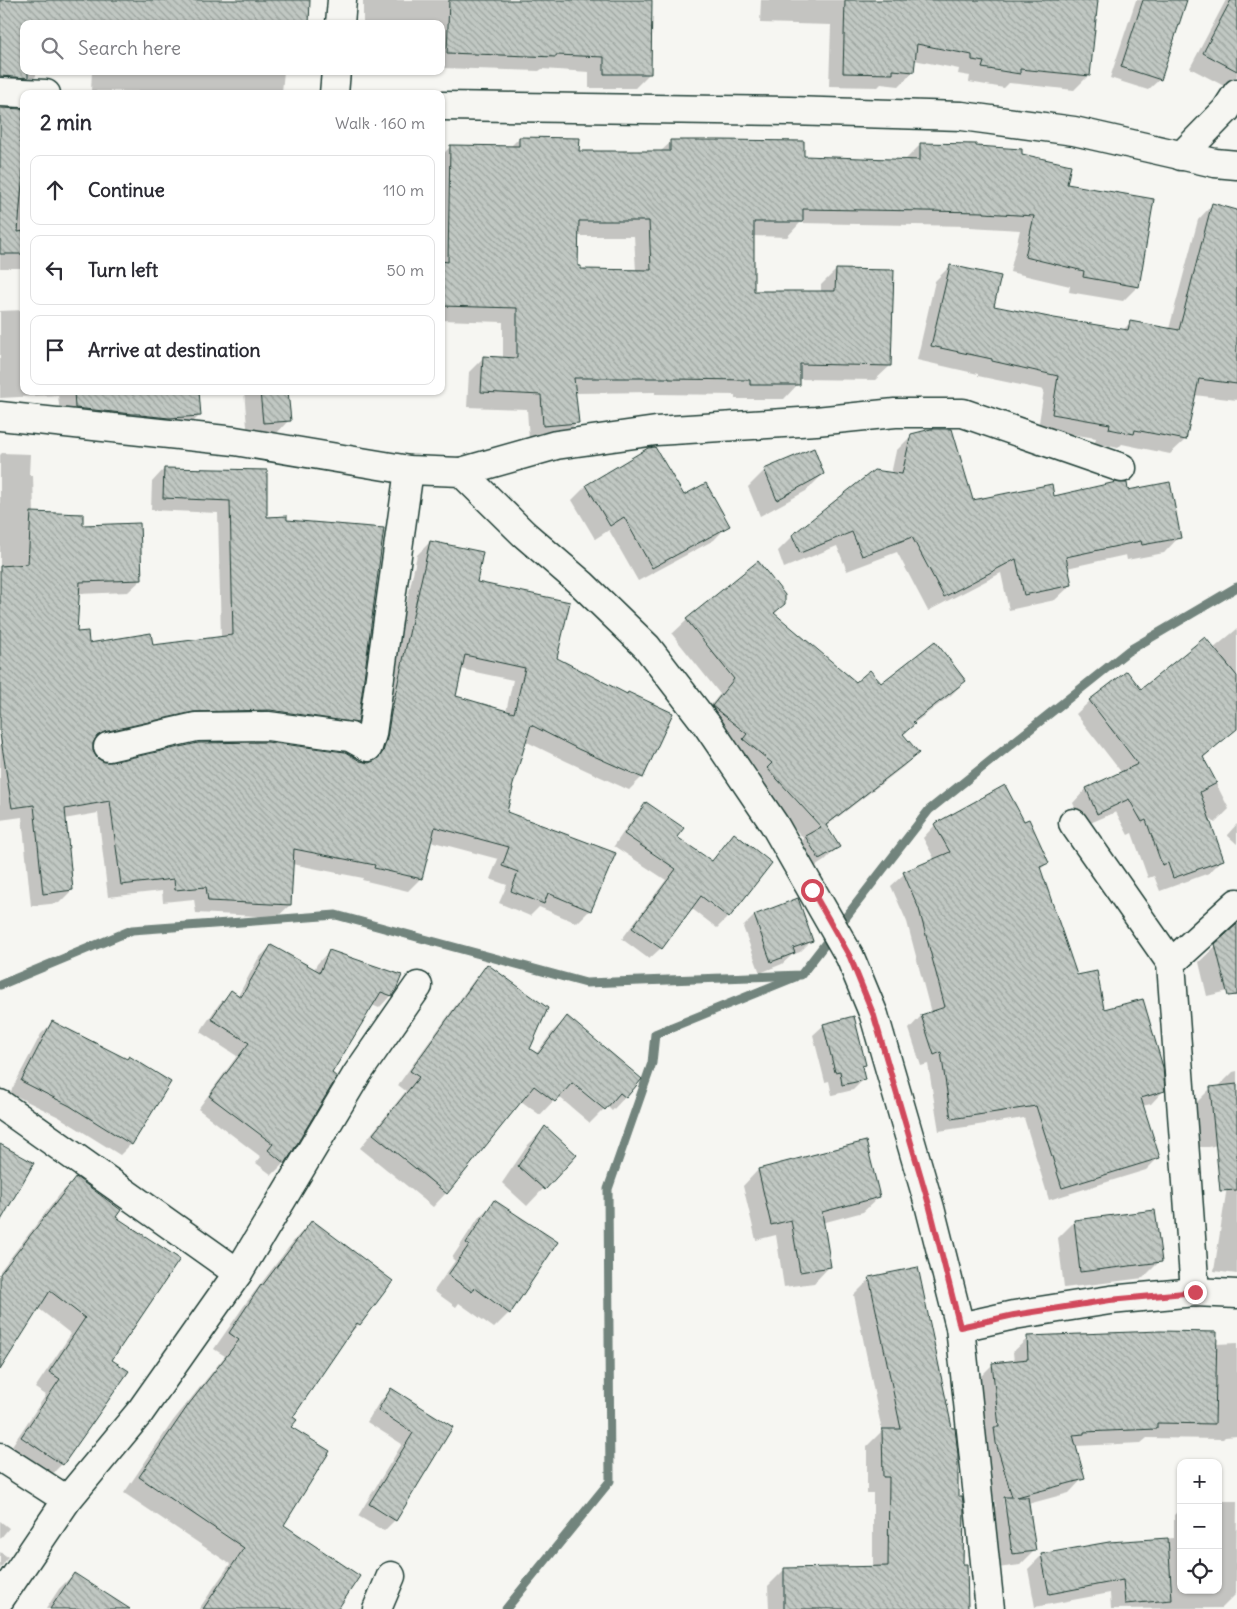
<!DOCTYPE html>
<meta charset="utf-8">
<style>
:root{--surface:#fff;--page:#f2f2f3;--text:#2b2b33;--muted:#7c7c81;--line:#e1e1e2}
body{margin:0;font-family:Delius,sans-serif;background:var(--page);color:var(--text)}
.controls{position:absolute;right:15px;bottom:15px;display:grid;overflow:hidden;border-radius:10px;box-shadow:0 1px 4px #0004}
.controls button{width:45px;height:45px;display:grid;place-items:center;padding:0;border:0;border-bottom:1px solid var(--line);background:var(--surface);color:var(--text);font:25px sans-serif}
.stop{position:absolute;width:15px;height:15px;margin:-11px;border:4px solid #d1495b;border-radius:50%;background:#fff}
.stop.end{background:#d1495b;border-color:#fff;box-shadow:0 1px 5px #0008}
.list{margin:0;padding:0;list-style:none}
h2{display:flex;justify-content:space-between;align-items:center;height:65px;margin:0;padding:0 20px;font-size:21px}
h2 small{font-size:16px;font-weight:400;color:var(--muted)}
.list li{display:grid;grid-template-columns:32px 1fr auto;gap:15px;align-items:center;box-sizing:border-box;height:70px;margin:0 10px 10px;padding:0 10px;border:1px solid var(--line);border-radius:10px}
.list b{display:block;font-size:19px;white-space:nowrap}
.list em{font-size:16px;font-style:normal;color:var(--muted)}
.icon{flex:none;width:28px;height:28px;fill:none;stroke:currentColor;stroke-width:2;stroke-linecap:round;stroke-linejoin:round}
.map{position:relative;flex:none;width:1237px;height:1609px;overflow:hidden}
.search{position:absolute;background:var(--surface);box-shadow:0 1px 4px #0004;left:20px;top:20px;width:425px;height:55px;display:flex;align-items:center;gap:12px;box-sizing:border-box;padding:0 18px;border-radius:10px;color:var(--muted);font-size:19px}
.panel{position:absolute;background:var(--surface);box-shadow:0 1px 4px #0004;left:20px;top:90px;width:425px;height:305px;border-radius:10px}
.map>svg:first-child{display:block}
</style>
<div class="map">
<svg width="1237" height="1609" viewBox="0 0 1237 1609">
<defs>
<pattern id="building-back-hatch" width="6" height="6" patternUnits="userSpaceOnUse" patternTransform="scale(1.25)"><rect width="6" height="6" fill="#c1c8c3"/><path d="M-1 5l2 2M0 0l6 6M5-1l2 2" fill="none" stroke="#9ca49f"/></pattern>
</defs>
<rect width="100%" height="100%" fill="#f6f6f2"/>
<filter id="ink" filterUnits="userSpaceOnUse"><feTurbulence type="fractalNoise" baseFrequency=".02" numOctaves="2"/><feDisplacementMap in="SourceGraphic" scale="10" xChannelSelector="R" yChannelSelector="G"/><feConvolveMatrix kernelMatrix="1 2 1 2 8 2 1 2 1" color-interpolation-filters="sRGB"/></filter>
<g filter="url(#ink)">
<!-- shadow -->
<g fill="#0003" fill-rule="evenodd">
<path d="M0,0H308L24,24V71H36V76L21,90H0Z"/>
<path d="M363,0H650V73L635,88H589V72L542,69L539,71L441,68V24H363Z"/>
<path d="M761,0H1096L1088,76L1074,90L1009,83L1004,88L969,82L970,76L958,74L959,69L914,60L913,72L899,86L881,84L878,87L829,86L831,25L760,23Z"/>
<path d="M1136,0H1186L1160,79L1148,90L1110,78Z"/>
<path d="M1226,0H1237V76L1226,87L1190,68Z"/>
<path d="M92,71H284L282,92L280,94H194L195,92L91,91Z"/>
<path d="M0,119L19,144L21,176H24V268H0Z"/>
<path d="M519,138L578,152H660L671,142L802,157L906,161V159L921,144L975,147L1021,155L1066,185L1137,287L1123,301L1069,292L1070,286L1010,272L1020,230L970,227V226L800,223L787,237L753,236V292H821V285L836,270L890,366L875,380L798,379V384L784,399H735V395L655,394V392L575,393L577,422L563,437L529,440L527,409L467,407L469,372L484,357L503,358V322L441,320V156L451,146L510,147ZM577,236H634L636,271L580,270L577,267Z"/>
<path d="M1212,205L1237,211V400L1194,395L1185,440L1170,454L1122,444L1118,448L1095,443L1096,438L1038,429L1044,390L978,376V374L917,360L935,281L950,266L993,307L1054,320L1122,331L1131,322L1169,329L1198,220Z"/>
<path d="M24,310V391H197L199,416L185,430L61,423L58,395L0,398V311Z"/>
<path d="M244,391H287L289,420L275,435L248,438Z"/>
<path d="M911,436L972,501L1127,492L1179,537L1164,553L1127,560L1126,555L1067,568L1071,585L1055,600L1009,610L1001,573L928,611L897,552L847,571L837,546L784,568L778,551L793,536L891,474L896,451Z"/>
<path d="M648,449L684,496L728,525L714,540L638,581L609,530L595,539L572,500L586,486Z"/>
<path d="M2,453L30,454L29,475H33L34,513L81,526L141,580L128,592L78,594L76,633L88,644L152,646L221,638L218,513L151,510L152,482L164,469L266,518L383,530L357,723L344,735L179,724L92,744L91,750L95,758L103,763H372L417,555L430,542L475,582L556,659L642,777L629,790L566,761L525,741L511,788L505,813L590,910L577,923L539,907L530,916L499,903L507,885L490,879L498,859L430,841L420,879L408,891L362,880L363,878L292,864L290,905L277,917L196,913L194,899L163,902L162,891L108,897L98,813L64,819L72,890L59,903L31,906L22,817L0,820V455ZM461,669L513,680L506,712L455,697Z"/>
<path d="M765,470L823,474L806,491L760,516L748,487Z"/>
<path d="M784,604L774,614L856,684L881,685L965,681L950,696L913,724L903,735L917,753L903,767L825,827L838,847L824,861L805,873L791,851L804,839L698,721L720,694L672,634L687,620Z"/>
<path d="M1237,629V728L1203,758L1229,809L1215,823L1207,816L1222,860L1209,873L1160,891L1154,876L1148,878L1132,833L1128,835L1116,812L1083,826L1073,803L1086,789L1122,773L1076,714L1090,701L1140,691L1213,649Z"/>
<path d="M646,804L675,837L711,862L734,835L728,917L717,928L691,908L661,948L649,959L622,939L666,880L614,846L635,815Z"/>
<path d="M1024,822L1048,862L1040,870L1076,977L1163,1091L1151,1104L1142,1106L1158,1158L1146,1170L1049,1200L1024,1118L939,1131L928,1064L921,1066L909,1029L921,1016L931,1013L907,922L891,886L904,874L935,860L923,838L935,825Z"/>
<path d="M1237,824V844L1227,835Z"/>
<path d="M754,916L812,940L800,952L792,955L782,964L760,973L743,927Z"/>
<path d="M1237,926V989L1207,996L1199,962Z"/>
<path d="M271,946L314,970L317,964L329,951L391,995L379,1008L372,1005L330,1073L284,1163L272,1175L256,1163L261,1157L198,1109L237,1056L200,1032L219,1004L231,992L238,996L258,959Z"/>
<path d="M488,966L529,1050L536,1054L553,1031L567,1018L625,1097L612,1111L607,1106L590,1123L558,1096L540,1115L521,1101L446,1193L433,1207L360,1148L406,1091L398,1085L474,980Z"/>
<path d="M52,1023L127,1060L131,1144L120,1155L59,1117L10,1093L41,1034Z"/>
<path d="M824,1025L865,1064L861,1068L864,1079L853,1090L832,1095L829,1081L825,1082L813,1035Z"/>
<path d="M1237,1071V1140L1209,1147H1199L1195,1104L1211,1088L1218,1087L1233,1072Z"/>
<path d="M545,1128L575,1155L527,1206L502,1183L528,1145Z"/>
<path d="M758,1170L879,1197L863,1212L822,1223L829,1267L814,1283L784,1287L776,1235L756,1240L743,1186Z"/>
<path d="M1237,1177V1274L1214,1271L1227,1187Z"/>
<path d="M76,1178L114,1217L111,1360L127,1371L62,1464L47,1479L7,1453L46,1395L35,1388L71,1334L38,1308L0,1368V1271L61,1193Z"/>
<path d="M495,1202L509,1313L494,1328L459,1303L456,1307L434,1291L455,1261L452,1258L479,1217Z"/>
<path d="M1075,1221L1160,1261L1143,1278L1064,1288L1058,1238Z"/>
<path d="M312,1222L391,1281L359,1324L346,1337L292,1417L290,1427L282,1525L334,1609H199L230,1564L124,1493L173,1421L225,1356L214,1349L246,1303L296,1238Z"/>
<path d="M870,1279L957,1497L961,1565L966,1609H769L768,1586L784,1570L873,1568V1493H867V1446L882,1431L854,1295Z"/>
<path d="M1028,1338L1216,1344L1237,1343V1436L1225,1437L1223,1439L1147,1438L1141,1443L1075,1446L1083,1478L1069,1493L1028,1504L1035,1550L1020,1565L998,1568L990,1512L996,1506L982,1458L978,1379L993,1364L1014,1362L1013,1352ZM1005,1497L1007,1509L1005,1511L1003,1498Z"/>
<path d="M392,1390L451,1428L395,1520L384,1531L358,1516L402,1444L367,1422L380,1401Z"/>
<path d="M1218,1501H1237L1236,1594L1222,1608L1111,1609L1110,1593L1035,1607L1028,1569L1042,1555L1109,1543L1174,1538V1515L1181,1508V1590H1218Z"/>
<path d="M0,1521L9,1528L0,1539Z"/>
<path d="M0,1552L8,1557L0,1569Z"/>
<path d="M74,1574L127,1609H46L59,1589Z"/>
</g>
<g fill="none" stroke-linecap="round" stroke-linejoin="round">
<!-- stream -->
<g stroke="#72847d" stroke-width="9">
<path d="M0,985L132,930L336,915L586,983L801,975L929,810L1128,651L1237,587"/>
<path d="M506,1609L610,1481L608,1189L652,1063L655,1034L795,977"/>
</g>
</g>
<!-- building -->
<g fill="url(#building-back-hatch)" stroke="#1f3d34" fill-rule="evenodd">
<path d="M0,0H310L309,24H24V71H28V78L0,76Z"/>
<path d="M449,0H652L651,74H604V57L556,55V57L447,53Z"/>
<path d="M845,0H1098L1090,76L1020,69V74L982,68L984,62L972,60V55L917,44L914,72L893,70V74L843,73Z"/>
<path d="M1143,0H1187L1161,80L1121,67Z"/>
<path d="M1231,0H1237V71L1203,53Z"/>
<path d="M0,108L24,109L20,143H24V159L18,232L24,231V254H0Z"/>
<path d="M519,137L580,138L579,151H670V140H719L804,141V156L920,160V143L976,144V146L1022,149V154L1071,165L1067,184L1154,199L1139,287L1083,277L1084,271L1025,257L1034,216L984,213V212L803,209V222H754V291H835L836,269L894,270L891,366L800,364V385H750V380L669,379V378H574L579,423L543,426L541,395L481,392L483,356L517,358V308L441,306V261L448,262L450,145L519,146ZM579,221H649L651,270L581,269V266H578Z"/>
<path d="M1212,203L1237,210V384L1199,379L1186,440L1135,430L1134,434L1109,429L1110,424L1052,414L1058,376L992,361V359L931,346L950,265L1001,276L994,306L1054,318L1128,330L1130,321L1179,330Z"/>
<path d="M74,391H199L201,416L169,418L140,415V414H132L75,408Z"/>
<path d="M260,391H288L291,421L263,423Z"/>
<path d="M931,429H952L973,500L1052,484L1054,496L1116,482L1127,483L1128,490L1170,482L1181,538L1142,545L1141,541L1066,557L1072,585L1024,595L1016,559L944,597L912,537L862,556L852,532L800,553L792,535L874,470L902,474L911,434Z"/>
<path d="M655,447L684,495L706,483L730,526L652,568L624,517L610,526L586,485L648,448Z"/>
<path d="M814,448L824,474L777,500L764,469Z"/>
<path d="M164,468L267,470V517L287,516V520L384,528L358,723L270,710L193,712L104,732L97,736L93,743V751L97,758L104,762H111L198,743L267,742L345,752L360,761L369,763L377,759L383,752L387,738L391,713L430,541L483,552L477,582L570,602L557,658L627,694L628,692L673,713L643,778L578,749L531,725L512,788H513L507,812L616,853L591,911L548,893L544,904L511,891L518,872L502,866L509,847L435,827L422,879L374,868L375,865L294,849L291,905L208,901L206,887L175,890L174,879L121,885L110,801L65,809L73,890L43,894L34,805L12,808L0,734V566L28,564L31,512L83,514V525L140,523L142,580L80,582L77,632L88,631L89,643L151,633L153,645L233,635L230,501L163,498ZM465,655L525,668L514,713L456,696Z"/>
<path d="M758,561L785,595V604L774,613L856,682L870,670L881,683L935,641L966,681L913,722L915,724L903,734L919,753L826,825L840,847L819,859L805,836L821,827L767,768L772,763L743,739L747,734L712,706L734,679L686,619Z"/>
<path d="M1205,637L1237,676V729L1203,757L1217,783L1200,792L1224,860L1173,878L1168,863L1162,865L1146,820L1142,822L1129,799L1097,814L1086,788L1138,764L1089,700L1127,671L1141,689Z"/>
<path d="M1005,785L1024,821L1029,819L1049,863L1040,867L1077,975L1097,971L1104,1009L1143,999L1163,1067L1165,1091L1141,1098L1160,1158L1062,1188L1036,1106L951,1119L941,1052L934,1055L921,1015L945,1007L919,909L903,872L950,852L934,824Z"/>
<path d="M646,802L684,828L677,837L712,861L734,833L772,863L729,918L701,896L662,949L632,928L676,869L624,834Z"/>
<path d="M798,898L813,941L793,948L795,953L771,962L754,915Z"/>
<path d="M1237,924V995L1228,996L1215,944Z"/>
<path d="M271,945L320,972L329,950L402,975L396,990L392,996L381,992L332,1073L337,1077L285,1164L268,1150L273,1144L209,1096L249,1043L211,1019L231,990L241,997Z"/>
<path d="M487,964L548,1008L530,1049L538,1054L567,1016L642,1079L626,1098L620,1093L605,1110L572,1083L555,1102L534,1086L447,1194L373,1134L419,1077L410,1071Z"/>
<path d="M854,1016L866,1065L862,1066L865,1080L842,1085L840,1071L835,1072L823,1024Z"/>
<path d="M52,1021L127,1059L129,1056L171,1082L132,1145L70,1106L21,1081Z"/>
<path d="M1237,1084V1190L1220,1191L1210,1087Z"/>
<path d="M545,1126L577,1155L545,1190L518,1166Z"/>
<path d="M866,1141L880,1197L822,1212L831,1267L800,1272L791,1220L771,1225L758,1169Z"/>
<path d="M0,1144L34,1163L0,1222Z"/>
<path d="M76,1177L121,1210L116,1217L180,1259L112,1360L129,1371L63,1465L21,1437L60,1379L49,1372L85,1318L50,1291L0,1370V1274Z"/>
<path d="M494,1200L558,1242L510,1314L475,1288L472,1292L448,1275L469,1245L466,1243Z"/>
<path d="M1155,1210L1162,1262L1080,1272L1074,1220Z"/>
<path d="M312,1220L393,1281L360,1325L357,1323L293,1417L297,1420L291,1427L330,1451L284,1525L360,1576L338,1609H203L244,1548L139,1477L189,1404L239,1340L229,1333L261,1285L262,1286Z"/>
<path d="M918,1267L952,1428H955L958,1454V1496H962L964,1509L963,1564H967L968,1609H784V1568L888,1566L889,1477H883L882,1429H901L869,1277Z"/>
<path d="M1160,1331L1217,1332L1215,1424L1157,1423V1429L1084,1432V1434L1073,1435L1085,1479L1017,1497H1028L1036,1551L1012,1554L1004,1497H1012L996,1443L994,1427H999L992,1363L1028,1359L1027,1336Z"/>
<path d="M391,1388L453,1427L396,1521L369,1504L413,1433L378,1410Z"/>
<path d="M1168,1538L1172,1600L1125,1604L1123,1580L1049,1594L1041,1554L1109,1542Z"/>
<path d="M74,1573L130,1609H50Z"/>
</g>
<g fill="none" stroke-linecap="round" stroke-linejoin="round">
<!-- minor casing -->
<g stroke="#1f3d34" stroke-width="31">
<g id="minor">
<path d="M340,24L342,0"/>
<path d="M0,92L46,94"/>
<path d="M334,94L336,71"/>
<path d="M441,106L789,111L962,116L1074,131L1215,163L1237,165"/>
<path d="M1181,156L1226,110L1237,93"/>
<path d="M0,416L235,441L409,470L461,472L524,534L582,584L647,647L707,725L774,824L850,957L874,1015L930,1208L960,1327L990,1609"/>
<path d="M461,472L556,445L656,431L816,421L895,413H963L1122,468"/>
<path d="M108,747L196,727L268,726L350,737L368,747L372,734L409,470"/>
<path d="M1073,823L1171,963L1195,1292"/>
<path d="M1171,963L1237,903"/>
<path d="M0,1104L238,1273"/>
<path d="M960,1327L1014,1315L1110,1300L1195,1292L1237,1294"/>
<path d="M0,1457L67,1500"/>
<path d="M0,1599L67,1500L140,1412L238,1273L357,1074L418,986"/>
<path d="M377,1609L391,1576"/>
</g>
</g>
<!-- minor -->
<use href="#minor" stroke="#f6f6f2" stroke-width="28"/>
</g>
</g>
<g fill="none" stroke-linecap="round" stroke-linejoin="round" filter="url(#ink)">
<!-- route -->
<path stroke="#d1495b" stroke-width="6" d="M812,890L850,957L874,1016L930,1208L960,1327L1014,1315L1110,1300L1195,1292"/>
</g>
</svg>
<div class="controls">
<button>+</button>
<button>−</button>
<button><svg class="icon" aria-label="locate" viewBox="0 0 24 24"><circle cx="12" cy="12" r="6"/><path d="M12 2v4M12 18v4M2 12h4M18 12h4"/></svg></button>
</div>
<div class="stop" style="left:812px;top:890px"></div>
<div class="stop end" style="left:1195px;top:1292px"></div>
<div class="search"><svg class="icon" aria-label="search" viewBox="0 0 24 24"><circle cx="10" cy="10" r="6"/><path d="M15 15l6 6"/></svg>Search here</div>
<section class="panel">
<h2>2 min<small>Walk · 160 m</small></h2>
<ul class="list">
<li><svg class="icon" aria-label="ahead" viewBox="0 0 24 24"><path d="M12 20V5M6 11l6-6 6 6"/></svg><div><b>Continue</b></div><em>110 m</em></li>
<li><svg class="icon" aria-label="left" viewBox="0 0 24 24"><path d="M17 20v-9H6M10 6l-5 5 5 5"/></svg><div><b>Turn left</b></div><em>50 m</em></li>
<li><svg class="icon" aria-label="arrive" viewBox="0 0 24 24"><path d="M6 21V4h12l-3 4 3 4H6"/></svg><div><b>Arrive at destination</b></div></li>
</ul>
</section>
</div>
